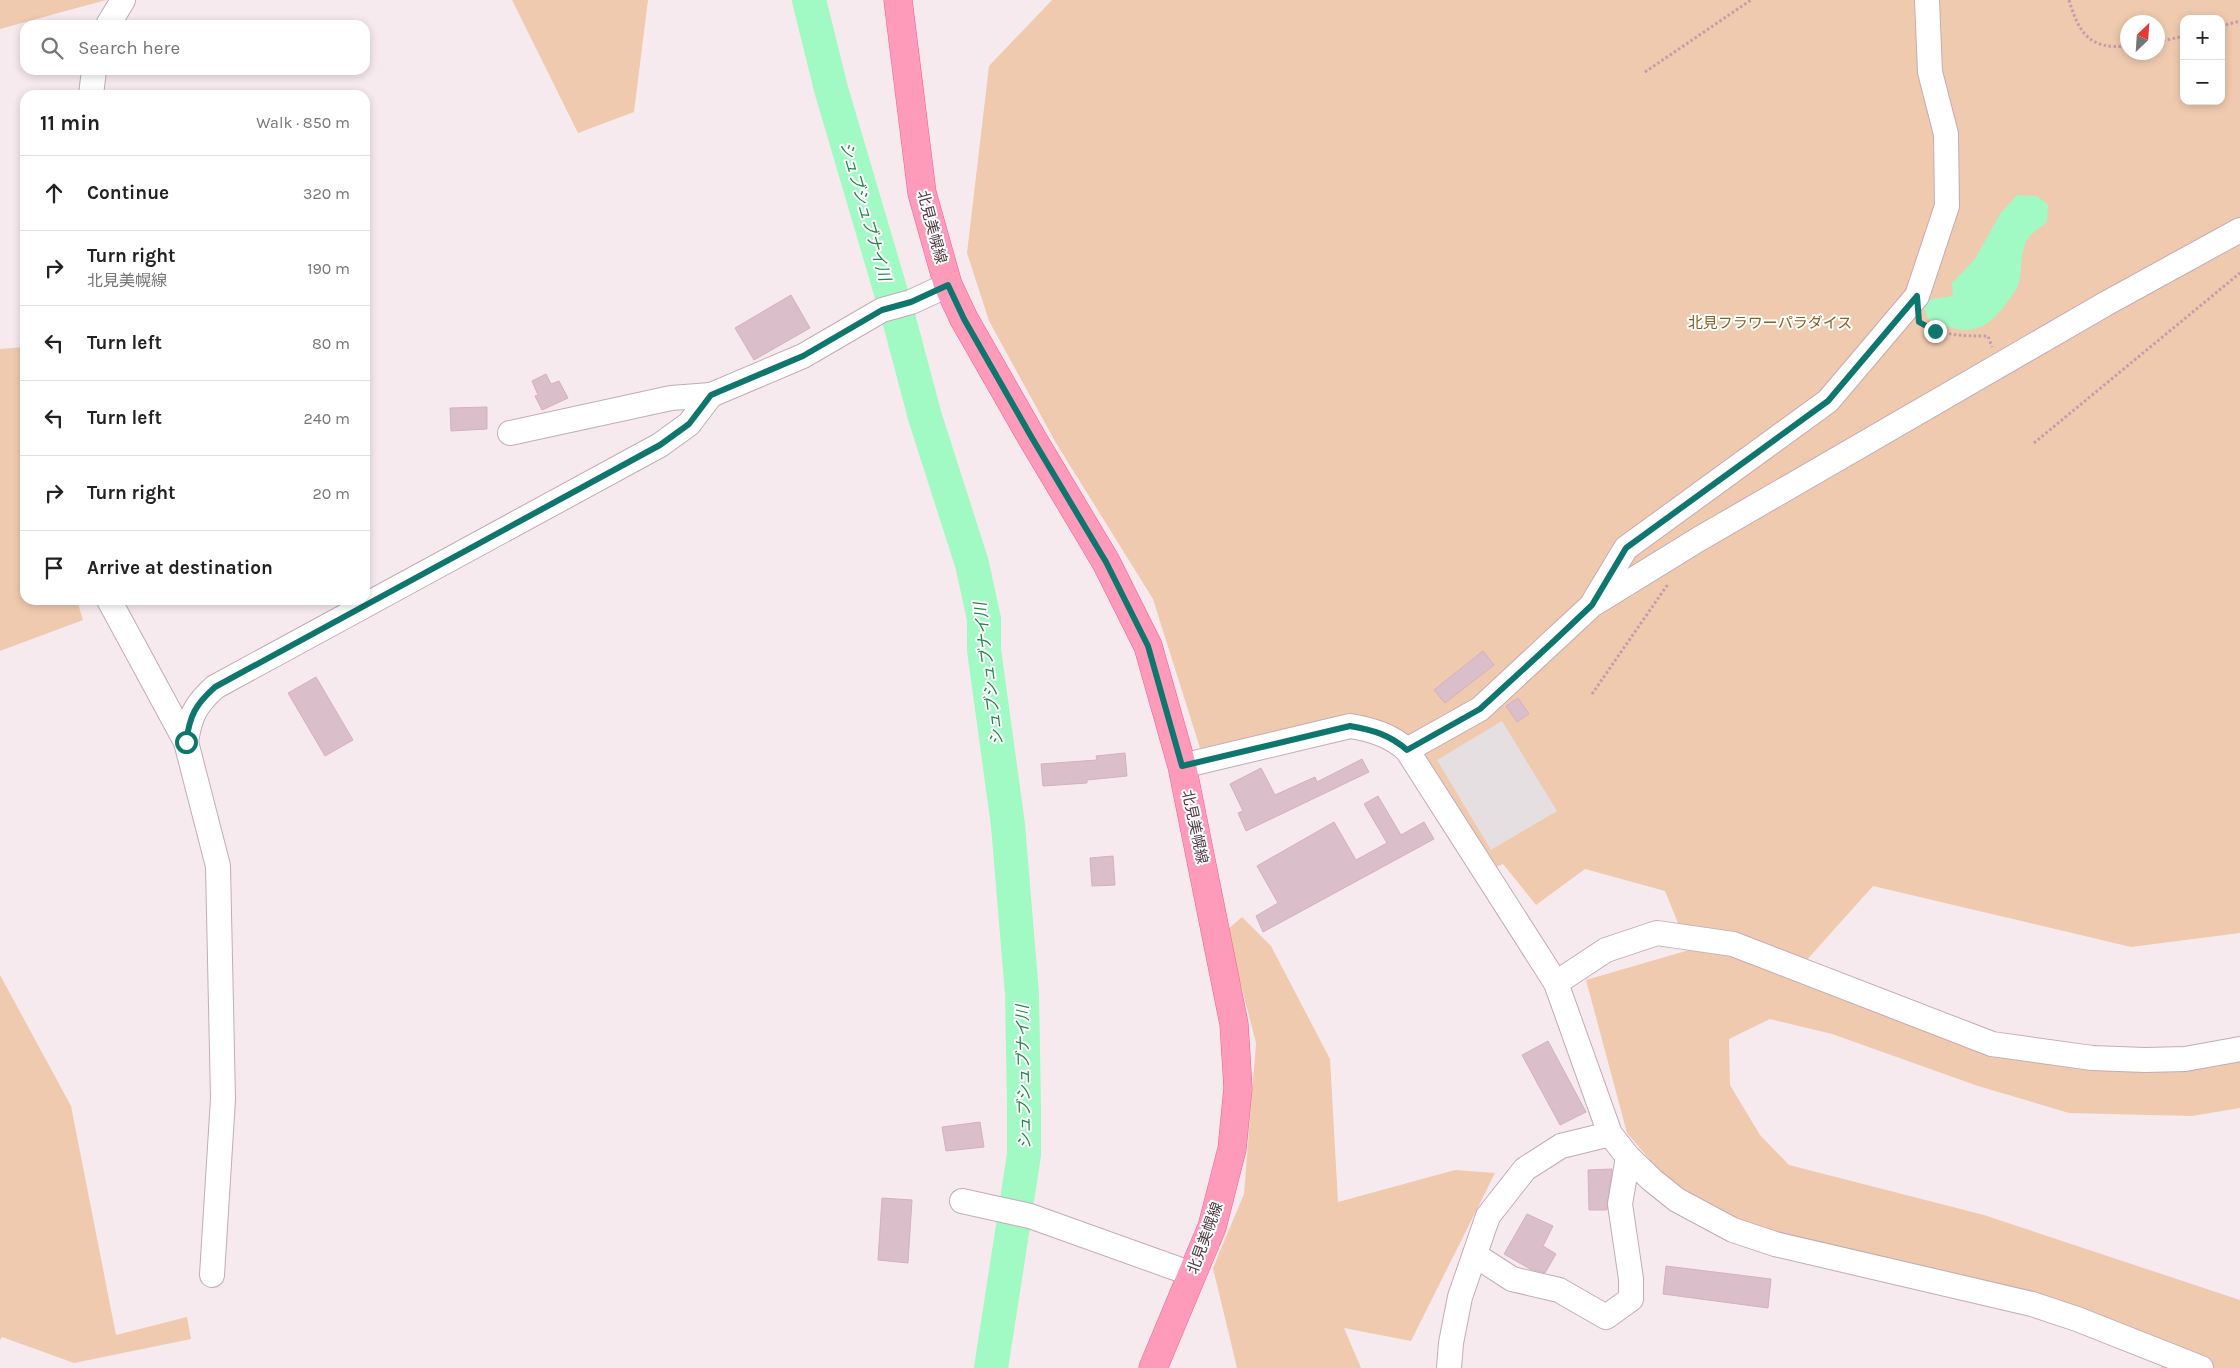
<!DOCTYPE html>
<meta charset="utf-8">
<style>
:root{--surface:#fff;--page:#f6f6f6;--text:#222;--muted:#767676;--line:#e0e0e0}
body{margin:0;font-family:Karla,"Noto Sans JP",sans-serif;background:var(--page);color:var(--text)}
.controls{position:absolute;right:15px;top:15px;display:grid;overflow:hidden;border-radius:10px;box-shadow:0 2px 8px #0003}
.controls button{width:45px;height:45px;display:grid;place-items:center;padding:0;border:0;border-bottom:1px solid var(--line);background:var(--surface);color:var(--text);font:25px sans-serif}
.compass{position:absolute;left:2120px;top:15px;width:45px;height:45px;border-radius:50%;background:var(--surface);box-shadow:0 2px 8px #0003;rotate:25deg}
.stop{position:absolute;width:15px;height:15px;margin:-11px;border:4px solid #0f766e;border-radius:50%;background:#fff}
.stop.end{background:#0f766e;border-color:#fff;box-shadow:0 1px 5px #0008}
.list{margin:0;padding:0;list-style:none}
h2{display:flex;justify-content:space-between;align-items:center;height:65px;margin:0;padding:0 20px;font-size:21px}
h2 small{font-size:16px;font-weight:400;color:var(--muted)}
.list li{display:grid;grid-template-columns:32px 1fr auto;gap:15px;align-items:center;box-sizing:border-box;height:75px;padding:0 20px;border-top:1px solid var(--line)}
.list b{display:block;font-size:19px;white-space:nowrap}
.list p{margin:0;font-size:16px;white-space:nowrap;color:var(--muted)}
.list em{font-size:16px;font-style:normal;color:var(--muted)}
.icon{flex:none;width:28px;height:28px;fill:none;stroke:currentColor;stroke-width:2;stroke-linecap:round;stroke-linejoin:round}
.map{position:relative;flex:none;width:2240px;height:1368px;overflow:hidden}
.search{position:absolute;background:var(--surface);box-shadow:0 2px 8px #0003;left:20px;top:20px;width:350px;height:55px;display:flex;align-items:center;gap:12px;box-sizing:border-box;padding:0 18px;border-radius:15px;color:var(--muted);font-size:19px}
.panel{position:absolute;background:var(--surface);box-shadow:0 2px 8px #0003;left:20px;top:90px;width:350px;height:515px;border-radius:15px}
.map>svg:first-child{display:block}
</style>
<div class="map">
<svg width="2240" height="1368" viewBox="0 0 2240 1368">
<rect width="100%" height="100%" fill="#f7eaee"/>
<!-- green -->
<g fill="#efcaaf" fill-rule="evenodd">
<path d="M0,0H106L0,29Z"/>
<path d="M512,0H648L634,112L578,133Z"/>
<path d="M1052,0H2240V933L2131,947L1873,886L1805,962L1963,1043L2240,1057V1108L2192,1116L2069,1113L1978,1086L1832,1034L1770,1019L1729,1039L1730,1085L1760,1135L1789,1165L1984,1215L2240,1300V1368H2160L2180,1353L1772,1234L1705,1205L1661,1173L1627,1133L1586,980L1689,950L1665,891L1585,869L1536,905L1503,864L1496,867L1402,735L1310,725L1200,748L1153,599L1056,443L989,321L967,253L989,66ZM2184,19H2221V101H2184ZM2128,22H2158V52H2128Z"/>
<path d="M25,347V600H77L83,620L0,651V349Z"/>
<path d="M1242,917L1271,946L1330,1059L1338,1202L1455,1170L1495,1173L1411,1341L1344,1328L1361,1368H1237L1213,1268L1244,1194L1256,1043L1227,930Z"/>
<path d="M0,975L71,1106L116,1335L187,1317L191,1339L74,1363L2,1337L0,1340Z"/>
</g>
<!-- parking -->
<path fill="#e5dfe2" d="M1502,721L1557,811L1491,850L1437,760Z"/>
<!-- water -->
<path fill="#a1f9c3" d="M2017,195L2037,196L2048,205L2047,222C2041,227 2033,232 2029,237C2019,251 2023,271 2018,286C2015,293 2009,299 2005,305C1982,337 1960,334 1928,319L1923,306L1932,299L1953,296L1952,283L1975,259L2000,214Z"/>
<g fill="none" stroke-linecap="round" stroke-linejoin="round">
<!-- river -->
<path stroke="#a1f9c3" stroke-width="34" d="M809,0L831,89L900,323L925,417L972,564L984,619V650L1008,825L1022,994L1024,1106V1155L991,1368"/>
</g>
<!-- building -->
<g fill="#dabeca" stroke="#d5b0c0">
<path d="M791,295L810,328L754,360L735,328Z"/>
<path d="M546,374L551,384L559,381L568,398L542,410L535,396L538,395L532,381Z"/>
<path d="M487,407V429L451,431L450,408Z"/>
<path d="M1483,651L1494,665L1445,703L1434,690Z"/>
<path d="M316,677L353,740L325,756L288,693Z"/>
<path d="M1518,698L1529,714L1517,722L1506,706Z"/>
<path d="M1125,753L1127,776L1087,780V783L1043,786L1041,764L1097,760L1096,756Z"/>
<path d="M1362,759L1369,772L1246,831L1238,813L1243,811L1230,784L1261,768L1275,795L1315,777L1317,782Z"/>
<path d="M1378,796L1401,835L1424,822L1434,839L1263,932L1256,916L1278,903L1257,866L1334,822L1356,860L1387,843L1364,804Z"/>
<path d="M1113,856L1115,885L1092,886L1090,858Z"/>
<path d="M1548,1041L1586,1112L1560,1125L1522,1055Z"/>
<path d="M980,1122L984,1147L946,1151L942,1127Z"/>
<path d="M1612,1169L1607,1210H1589L1588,1170Z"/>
<path d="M882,1198L912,1200L908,1263L878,1260Z"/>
<path d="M1527,1214L1553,1226L1543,1246L1556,1254L1545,1273L1530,1269L1504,1254Z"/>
<path d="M1666,1266L1771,1279L1768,1308L1663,1294Z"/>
</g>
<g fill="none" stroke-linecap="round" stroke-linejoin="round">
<!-- minor casing -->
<g stroke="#c4abb4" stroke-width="26">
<g id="minor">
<path d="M108,25L123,0"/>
<path d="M91,95L94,70"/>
<path d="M510,433L671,398L711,395"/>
<path d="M109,600L186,742L218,866L223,1099L212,1275"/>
<path d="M1594,601L1626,548L1828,401L1917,296L1947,206L1946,134L1930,72L1927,0"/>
<path d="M186,742C190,716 195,705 215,687L660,445L689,424L711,395L803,356L882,310L911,302L948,285"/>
<path d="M1407,750L1480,709L1592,605L1699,539L2107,303L2240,230"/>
<path d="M1182,766L1350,726C1373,730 1390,735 1407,750L1556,983L1610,1134L1628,1157L1652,1180L1677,1200L1733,1230L1775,1244L2032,1304L2077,1319L2201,1368"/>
<path d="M1556,983L1606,950L1657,933L1733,944L1992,1044L2092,1058L2145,1060L2185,1059L2240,1049"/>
<path d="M962,1201L1030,1216L1192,1274"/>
<path d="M1475,1255L1512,1279L1559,1290L1606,1317L1631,1299V1279L1620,1204L1628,1157"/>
<path d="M1449,1368L1451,1343L1460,1297L1488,1216L1525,1169L1561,1146L1610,1134"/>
</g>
</g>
<!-- major casing -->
<g stroke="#f15e8e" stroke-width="29">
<path id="major" d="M898,0L922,193L948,285L964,319L1032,438L1106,562L1148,646L1182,766L1234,1024L1238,1088L1232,1149L1212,1227L1153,1368"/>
</g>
<!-- path -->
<g stroke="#c79bac" stroke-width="3" stroke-dasharray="2.5 2.5" stroke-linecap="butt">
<path d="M2069,0C2079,33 2089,50 2128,46"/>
<path d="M2221,26L2240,21"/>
<path d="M2158,42L2184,36"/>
<path d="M1645,72L1751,0"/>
<path d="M1921,323C1943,336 1963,336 1988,336L1992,347"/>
<path d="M2034,443L2240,273"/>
<path d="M1592,694L1668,584"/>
</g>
<!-- minor -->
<use href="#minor" stroke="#fff" stroke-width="24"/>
<!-- major -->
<use href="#major" stroke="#ff9bba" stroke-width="28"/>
</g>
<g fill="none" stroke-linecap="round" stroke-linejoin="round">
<!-- route -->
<path stroke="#0f766e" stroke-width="6" d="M186,742C190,715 195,705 215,687L660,445L689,424L711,395L803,356L882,310L911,302L948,285L964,319L1032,438L1106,562L1148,646L1182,766L1350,726C1373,730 1390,735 1407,750L1480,709L1554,641L1592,605L1626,548L1828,401L1917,296L1919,322L1935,331"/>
</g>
<g text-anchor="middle" stroke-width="4" stroke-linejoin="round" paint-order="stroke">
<!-- street labels -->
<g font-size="15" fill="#4c3740" stroke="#fff">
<text transform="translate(932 227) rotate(75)" y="5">北見美幌線</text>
<text transform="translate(1195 827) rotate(78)" y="5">北見美幌線</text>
<text transform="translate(1205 1238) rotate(-70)" y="5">北見美幌線</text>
</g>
<!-- park labels -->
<g font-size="15" fill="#865e22" stroke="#fff">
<text x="1770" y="328">北見フラワーパラダイス</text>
</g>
<!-- water labels -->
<g font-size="16" font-style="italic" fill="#1c8746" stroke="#fff">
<text transform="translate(866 211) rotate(74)" y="6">シュブシュブナイ川</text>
<text transform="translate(988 674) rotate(-97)" y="6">シュブシュブナイ川</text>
<text transform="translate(1023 1077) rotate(-91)" y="6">シュブシュブナイ川</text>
</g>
</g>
</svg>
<div class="controls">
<button>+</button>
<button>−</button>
</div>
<svg class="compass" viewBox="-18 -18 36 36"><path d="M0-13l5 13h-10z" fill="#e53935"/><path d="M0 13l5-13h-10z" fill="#767676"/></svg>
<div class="stop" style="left:186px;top:742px"></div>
<div class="stop end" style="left:1935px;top:331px"></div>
<div class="search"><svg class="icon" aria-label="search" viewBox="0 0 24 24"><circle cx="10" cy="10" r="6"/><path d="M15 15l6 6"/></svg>Search here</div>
<section class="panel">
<h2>11 min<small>Walk · 850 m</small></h2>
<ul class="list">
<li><svg class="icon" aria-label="ahead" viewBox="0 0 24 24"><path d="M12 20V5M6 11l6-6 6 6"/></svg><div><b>Continue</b></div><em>320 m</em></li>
<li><svg class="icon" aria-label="right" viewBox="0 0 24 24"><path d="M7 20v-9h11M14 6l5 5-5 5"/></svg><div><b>Turn right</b><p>北見美幌線</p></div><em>190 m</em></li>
<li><svg class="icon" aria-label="left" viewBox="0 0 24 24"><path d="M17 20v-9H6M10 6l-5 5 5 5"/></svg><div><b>Turn left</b></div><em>80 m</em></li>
<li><svg class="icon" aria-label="left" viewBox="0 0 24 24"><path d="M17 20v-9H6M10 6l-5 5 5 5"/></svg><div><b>Turn left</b></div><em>240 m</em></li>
<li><svg class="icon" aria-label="right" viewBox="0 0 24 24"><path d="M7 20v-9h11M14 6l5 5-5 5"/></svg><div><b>Turn right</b></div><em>20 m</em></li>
<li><svg class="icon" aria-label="arrive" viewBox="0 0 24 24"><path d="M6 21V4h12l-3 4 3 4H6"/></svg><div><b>Arrive at destination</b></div></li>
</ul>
</section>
</div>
